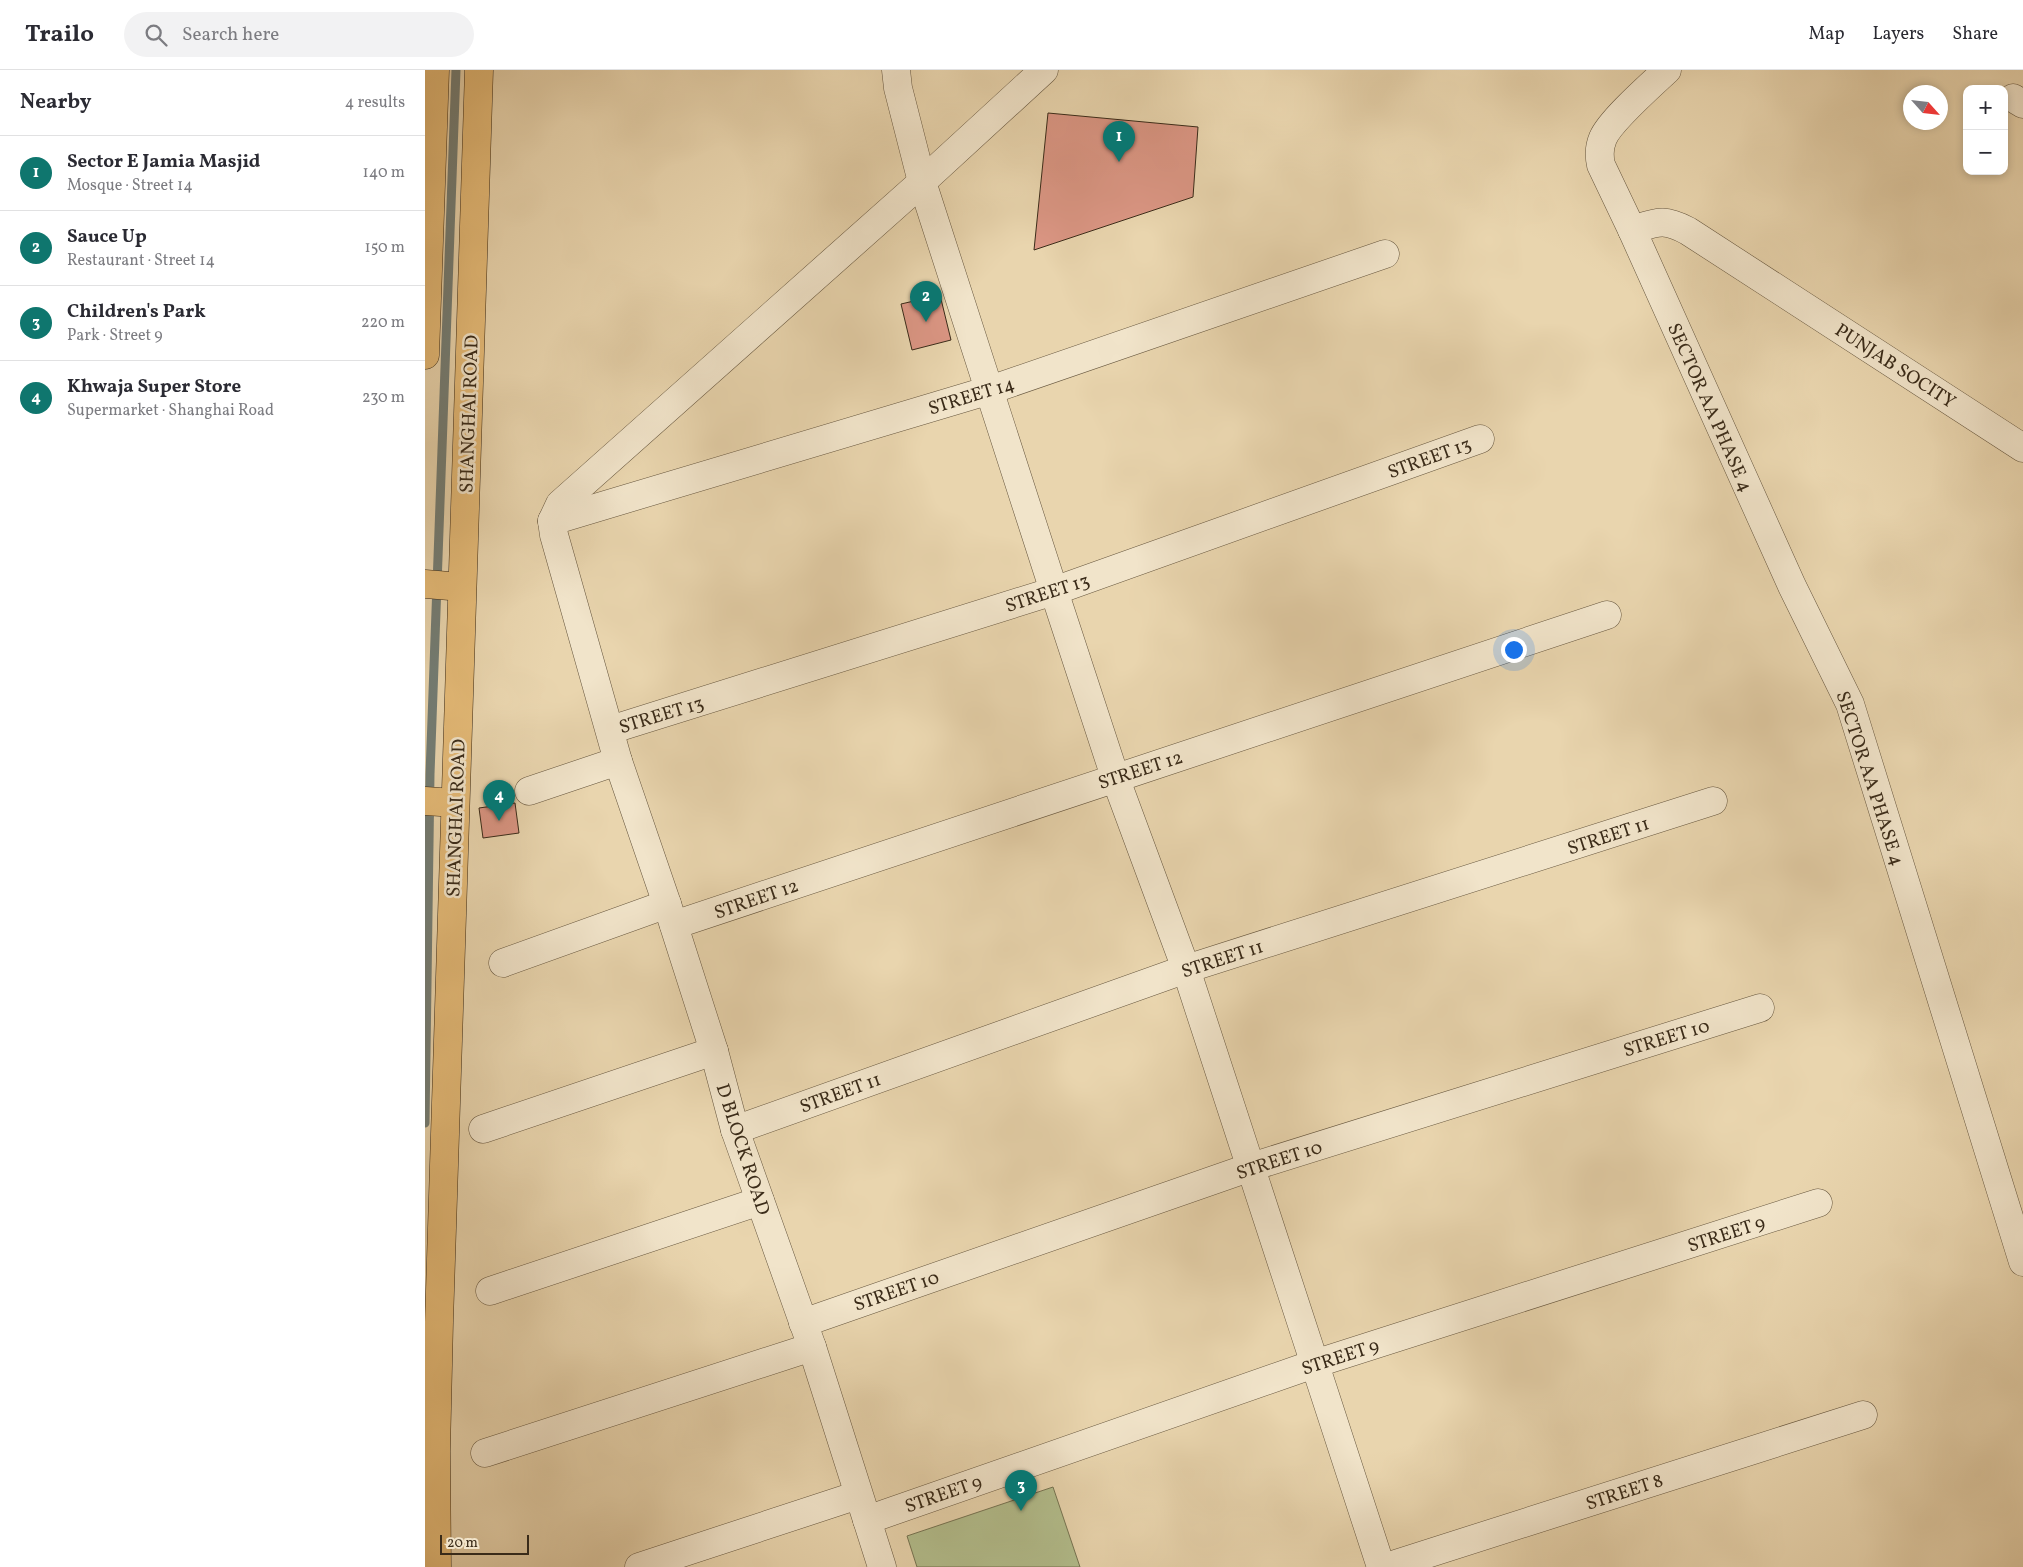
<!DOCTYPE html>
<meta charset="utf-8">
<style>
:root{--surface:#fff;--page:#f2f2f3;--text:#2b2b33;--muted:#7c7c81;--line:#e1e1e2;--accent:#0f766e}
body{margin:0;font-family:Vollkorn,serif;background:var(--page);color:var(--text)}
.controls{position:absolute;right:15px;top:15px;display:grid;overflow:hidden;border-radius:10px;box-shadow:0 2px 8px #0003}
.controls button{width:45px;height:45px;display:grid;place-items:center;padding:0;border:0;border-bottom:1px solid var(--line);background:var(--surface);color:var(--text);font:25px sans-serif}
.compass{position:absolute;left:1478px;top:15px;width:45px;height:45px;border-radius:50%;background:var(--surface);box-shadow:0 2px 8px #0003;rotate:117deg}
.scale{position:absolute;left:15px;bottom:12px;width:89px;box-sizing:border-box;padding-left:5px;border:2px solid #3a2b19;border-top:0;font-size:14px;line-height:18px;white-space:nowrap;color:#3a2b19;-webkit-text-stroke:4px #f1e4ca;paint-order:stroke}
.you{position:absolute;left:1088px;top:579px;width:18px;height:18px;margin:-12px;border:4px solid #fff;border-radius:50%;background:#1a73e8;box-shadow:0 0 0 8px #1a73e833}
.badge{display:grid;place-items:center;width:32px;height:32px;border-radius:50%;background:var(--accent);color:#fff;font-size:16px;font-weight:700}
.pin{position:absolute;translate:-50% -41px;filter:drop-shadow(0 1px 2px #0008)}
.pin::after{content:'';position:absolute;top:26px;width:18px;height:15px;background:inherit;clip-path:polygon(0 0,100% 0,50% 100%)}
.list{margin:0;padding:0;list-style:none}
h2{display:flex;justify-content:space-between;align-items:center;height:65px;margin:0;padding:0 20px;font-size:21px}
h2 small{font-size:16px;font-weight:400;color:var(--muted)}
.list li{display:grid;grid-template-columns:32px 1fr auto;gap:15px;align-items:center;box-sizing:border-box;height:75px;padding:0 20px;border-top:1px solid var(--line)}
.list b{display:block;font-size:19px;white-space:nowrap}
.list p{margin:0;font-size:16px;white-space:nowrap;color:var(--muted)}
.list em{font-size:16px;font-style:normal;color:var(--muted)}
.icon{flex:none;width:28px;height:28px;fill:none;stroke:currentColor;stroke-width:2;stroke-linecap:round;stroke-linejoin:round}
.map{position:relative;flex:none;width:1598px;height:1497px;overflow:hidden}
header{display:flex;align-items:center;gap:30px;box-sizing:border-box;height:70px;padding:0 25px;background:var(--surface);border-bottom:1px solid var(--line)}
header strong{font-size:24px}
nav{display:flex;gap:28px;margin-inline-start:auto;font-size:18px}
.search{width:350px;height:45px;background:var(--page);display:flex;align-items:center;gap:12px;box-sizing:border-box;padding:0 18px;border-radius:28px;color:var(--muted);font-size:19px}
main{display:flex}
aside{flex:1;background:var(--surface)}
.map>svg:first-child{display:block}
</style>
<header>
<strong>Trailo</strong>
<div class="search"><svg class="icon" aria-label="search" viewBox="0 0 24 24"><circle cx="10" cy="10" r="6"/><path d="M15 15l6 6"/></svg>Search here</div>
<nav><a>Map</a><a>Layers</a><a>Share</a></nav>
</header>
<main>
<aside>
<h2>Nearby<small>4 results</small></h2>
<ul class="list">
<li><span class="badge">1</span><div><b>Sector E Jamia Masjid</b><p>Mosque · Street 14</p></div><em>140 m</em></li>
<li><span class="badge">2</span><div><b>Sauce Up</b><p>Restaurant · Street 14</p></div><em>150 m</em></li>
<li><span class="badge">3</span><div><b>Children's Park</b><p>Park · Street 9</p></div><em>220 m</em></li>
<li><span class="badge">4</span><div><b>Khwaja Super Store</b><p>Supermarket · Shanghai Road</p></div><em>230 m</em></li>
</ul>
</aside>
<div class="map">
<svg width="1598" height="1497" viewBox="0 0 1598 1497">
<rect width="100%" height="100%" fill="#e9d5ae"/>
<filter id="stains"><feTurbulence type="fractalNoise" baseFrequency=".004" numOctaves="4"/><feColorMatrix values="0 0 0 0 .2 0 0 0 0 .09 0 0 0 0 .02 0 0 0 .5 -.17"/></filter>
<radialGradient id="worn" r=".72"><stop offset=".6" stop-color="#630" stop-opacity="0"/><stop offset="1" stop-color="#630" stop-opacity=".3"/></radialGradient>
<!-- green -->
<path fill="#b3be8d" stroke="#767453" d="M628,1417L655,1497H492L482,1466Z"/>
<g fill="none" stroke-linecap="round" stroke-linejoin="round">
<!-- stream -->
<path stroke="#747e76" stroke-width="9" d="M0,1053L5,704L31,0"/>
</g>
<!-- building -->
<g fill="#db9684" stroke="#3a2b19">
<path d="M623,43L773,57L768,127L609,180Z"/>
<path d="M515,225L526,270L487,280L476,234Z"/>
<path d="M90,733L94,763L58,768L54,738Z"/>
</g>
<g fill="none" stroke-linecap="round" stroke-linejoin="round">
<!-- minor casing -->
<g stroke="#66563e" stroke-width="29">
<g id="minor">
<path d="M471,0L473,18L497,112L629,521L690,707L761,899L956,1497"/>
<path d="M1242,0C1226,15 1185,51 1178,68C1174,77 1174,86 1176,95L1207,160L1367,516L1425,634L1598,1192"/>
<path d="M1588,28L1598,34"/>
<path d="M1207,160C1233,152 1238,148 1263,161L1598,378"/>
<path d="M127,451L565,320L960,184"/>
<path d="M185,660L629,521L1055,369"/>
<path d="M104,721L193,691"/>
<path d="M249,855L1182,545"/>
<path d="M78,893L242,834"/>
<path d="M58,1059L289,981"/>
<path d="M310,1060L761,899L1288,731"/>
<path d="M65,1221L335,1131"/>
<path d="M378,1253L826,1097L1335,938"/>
<path d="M60,1383L387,1277"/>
<path d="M442,1450L889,1294L1393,1133"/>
<path d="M214,1497L433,1425"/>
<path d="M457,1497L387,1277L310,1060L289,981L242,834L193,691L129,465L127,451L135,434L497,112L619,0"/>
<path d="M961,1497L1438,1345"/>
</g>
</g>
<!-- primary casing -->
<g stroke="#3a2b19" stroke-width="29">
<g id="primary">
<path d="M0,285L10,0"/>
<path d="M0,514L37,517"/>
<path d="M0,731L30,733"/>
<path d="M12,1497L11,1381L14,1252L54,0"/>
</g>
</g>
<!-- minor -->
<use href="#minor" stroke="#f1e4ca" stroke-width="28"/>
<!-- primary -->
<use href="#primary" stroke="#e4ba77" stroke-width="28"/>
</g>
<g text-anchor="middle" stroke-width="5" stroke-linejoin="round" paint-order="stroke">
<!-- street labels -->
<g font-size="19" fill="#3a2b19" stroke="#f1e4ca">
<text transform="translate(1471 295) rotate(33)" y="7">PUNJAB SOCITY</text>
<text transform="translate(546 325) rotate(-17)" y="7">STREET 14</text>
<text transform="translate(1286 337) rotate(66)" y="7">SECTOR AA PHASE 4</text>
<text transform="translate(43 344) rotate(-88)" y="7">SHANGHAI ROAD</text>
<text transform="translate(1004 387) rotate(-20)" y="7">STREET 13</text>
<text transform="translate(622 522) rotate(-18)" y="7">STREET 13</text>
<text transform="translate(236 644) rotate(-17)" y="7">STREET 13</text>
<text transform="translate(715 699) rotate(-18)" y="7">STREET 12</text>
<text transform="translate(1446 708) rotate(72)" y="7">SECTOR AA PHASE 4</text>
<text transform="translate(30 748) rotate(-88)" y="7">SHANGHAI ROAD</text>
<text transform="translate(1183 765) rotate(-18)" y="7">STREET 11</text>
<text transform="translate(331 828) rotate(-19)" y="7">STREET 12</text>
<text transform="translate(797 888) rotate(-18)" y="7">STREET 11</text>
<text transform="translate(1241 967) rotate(-17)" y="7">STREET 10</text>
<text transform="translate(415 1022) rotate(-20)" y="7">STREET 11</text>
<text transform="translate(319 1079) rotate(72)" y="7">D BLOCK ROAD</text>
<text transform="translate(854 1089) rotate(-18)" y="7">STREET 10</text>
<text transform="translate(1301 1163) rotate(-18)" y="7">STREET 9</text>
<text transform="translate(471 1220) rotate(-19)" y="7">STREET 10</text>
<text transform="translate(915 1286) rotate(-18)" y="7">STREET 9</text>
<text transform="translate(1199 1421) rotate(-18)" y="7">STREET 8</text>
<text transform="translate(518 1423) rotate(-19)" y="7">STREET 9</text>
</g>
</g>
<rect width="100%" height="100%" filter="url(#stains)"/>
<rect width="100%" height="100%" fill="url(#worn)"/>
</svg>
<div class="controls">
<button>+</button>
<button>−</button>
</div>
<svg class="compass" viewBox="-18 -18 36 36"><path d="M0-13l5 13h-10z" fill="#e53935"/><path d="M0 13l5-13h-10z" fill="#7c7c81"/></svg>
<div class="scale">20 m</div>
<div class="you"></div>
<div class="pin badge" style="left:694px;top:92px">1</div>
<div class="pin badge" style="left:501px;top:252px">2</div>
<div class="pin badge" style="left:596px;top:1441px">3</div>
<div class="pin badge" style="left:74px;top:751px">4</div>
</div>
</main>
